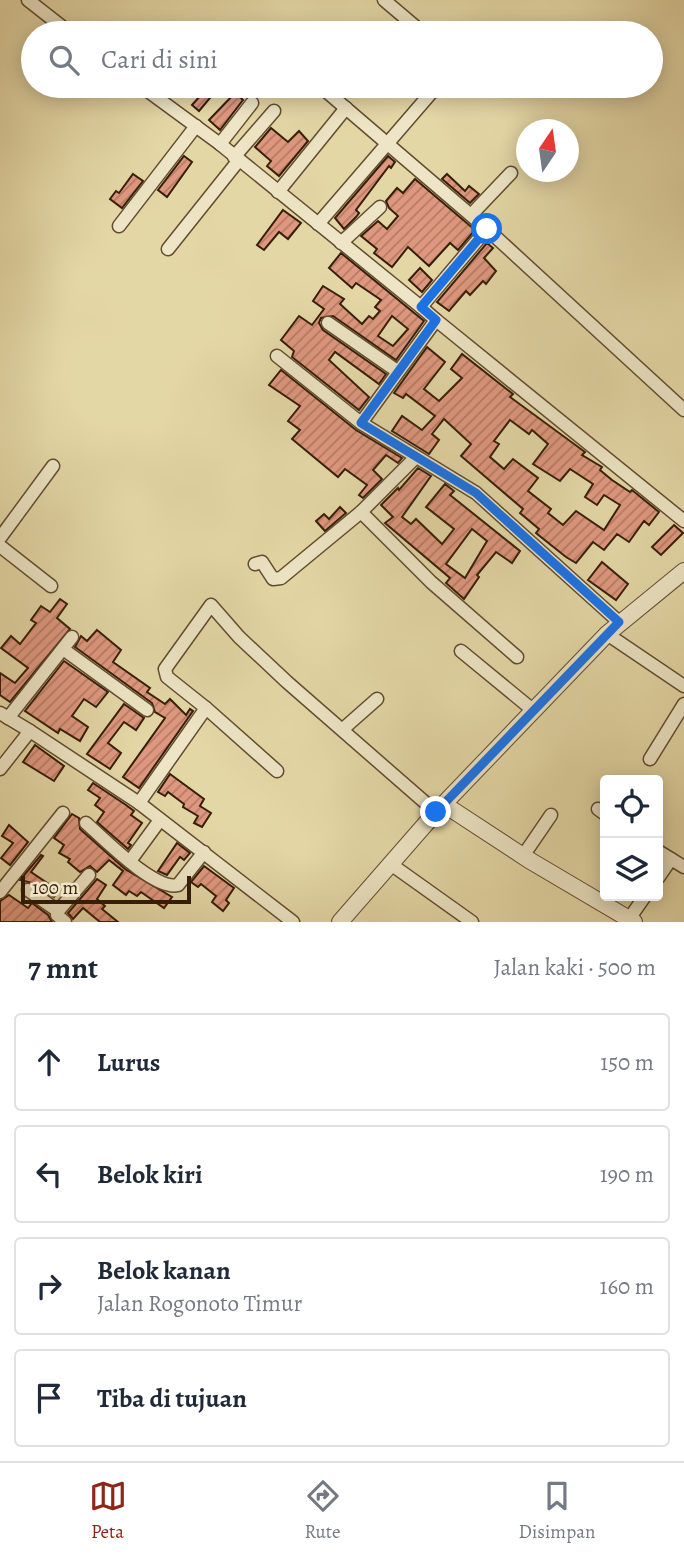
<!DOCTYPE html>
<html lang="id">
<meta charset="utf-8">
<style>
:root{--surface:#fff;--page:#f6f6f7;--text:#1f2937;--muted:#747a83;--line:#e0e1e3;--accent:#8f2418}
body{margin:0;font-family:Alegreya,serif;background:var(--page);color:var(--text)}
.controls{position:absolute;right:21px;bottom:21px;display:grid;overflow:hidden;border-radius:7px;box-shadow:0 4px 18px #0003}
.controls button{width:63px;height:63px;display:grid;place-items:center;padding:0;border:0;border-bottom:2px solid var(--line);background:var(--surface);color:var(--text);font:35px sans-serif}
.compass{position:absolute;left:516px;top:119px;width:63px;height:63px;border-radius:50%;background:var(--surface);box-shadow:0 4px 18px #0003;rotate:13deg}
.scale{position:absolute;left:21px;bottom:18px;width:170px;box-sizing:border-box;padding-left:7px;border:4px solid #371e08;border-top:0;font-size:19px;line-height:24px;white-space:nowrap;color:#371e08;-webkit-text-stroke:5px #ede5c5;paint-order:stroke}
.stop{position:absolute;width:21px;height:21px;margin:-16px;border:5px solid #1a73e8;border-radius:50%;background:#fff}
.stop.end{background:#1a73e8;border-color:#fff;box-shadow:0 2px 7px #0008}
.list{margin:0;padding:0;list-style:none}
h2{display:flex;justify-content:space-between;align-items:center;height:91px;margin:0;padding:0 28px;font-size:30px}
h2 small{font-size:23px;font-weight:400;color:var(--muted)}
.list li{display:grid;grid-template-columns:46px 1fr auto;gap:21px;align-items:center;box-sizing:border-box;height:98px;margin:0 14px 14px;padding:0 14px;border:2px solid var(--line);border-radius:7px}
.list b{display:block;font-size:26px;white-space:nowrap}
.list p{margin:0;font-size:23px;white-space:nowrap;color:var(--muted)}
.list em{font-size:23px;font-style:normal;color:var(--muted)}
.icon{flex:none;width:38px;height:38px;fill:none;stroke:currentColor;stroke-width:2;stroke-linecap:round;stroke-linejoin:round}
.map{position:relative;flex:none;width:684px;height:922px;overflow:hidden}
.search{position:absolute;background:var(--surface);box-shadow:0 4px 18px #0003;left:21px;right:21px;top:21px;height:77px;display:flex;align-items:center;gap:18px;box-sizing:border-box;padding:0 24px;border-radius:38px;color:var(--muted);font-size:26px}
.sheet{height:539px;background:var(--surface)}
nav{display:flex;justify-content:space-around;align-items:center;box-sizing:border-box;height:98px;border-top:2px solid var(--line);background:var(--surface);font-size:19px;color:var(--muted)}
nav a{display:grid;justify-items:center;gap:4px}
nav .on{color:var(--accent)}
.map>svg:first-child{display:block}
</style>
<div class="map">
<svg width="684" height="922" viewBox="0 0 684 922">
<defs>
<pattern id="building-hatch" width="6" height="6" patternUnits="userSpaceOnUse" patternTransform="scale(1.75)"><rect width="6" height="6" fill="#df987f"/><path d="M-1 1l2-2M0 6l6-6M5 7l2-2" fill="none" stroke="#b67b66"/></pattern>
</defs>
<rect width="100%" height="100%" fill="#e4d7a6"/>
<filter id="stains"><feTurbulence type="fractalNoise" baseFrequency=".00286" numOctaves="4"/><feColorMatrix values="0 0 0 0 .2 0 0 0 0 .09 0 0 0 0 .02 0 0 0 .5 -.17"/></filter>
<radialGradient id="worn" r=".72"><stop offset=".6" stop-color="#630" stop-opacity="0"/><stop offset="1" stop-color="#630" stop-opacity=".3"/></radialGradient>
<!-- building -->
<g fill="url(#building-hatch)" stroke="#371e08" stroke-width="2" fill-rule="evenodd">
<path d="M209,86H220L199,111L192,105Z"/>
<path d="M235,93L243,100L220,130L209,120Z"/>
<path d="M271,128L288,142L299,131L308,141L279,176L267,166L271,161L255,147Z"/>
<path d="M184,156L192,162L167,197L158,190Z"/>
<path d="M388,156L395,162L391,168L389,166L356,210L359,213L356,217L344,229L335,218Z"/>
<path d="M133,174L143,181L122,208L110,199L116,191L119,193Z"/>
<path d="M447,174L465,191L469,186L479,194L470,203L442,179Z"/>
<path d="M415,179L475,230L458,250L450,243L429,266L408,247L392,267L374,253L377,249L361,236L378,221L387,229L398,216L389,208L386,201L397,188L403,193Z"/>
<path d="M283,210L301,223L288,239L279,232L264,250L257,245Z"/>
<path d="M487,243L493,248L484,258L496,271L486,284L483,281L470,295L466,291L449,311L437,302Z"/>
<path d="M341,253L424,321L396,360L333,316L321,318L319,323L323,330L386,374L379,384L335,352L329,360L369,397L359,410L292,357L294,351L281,340L299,316L312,325L324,309L313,301L323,286L344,299L340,304L362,324L369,316L373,319L380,311L375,307L381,300L356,283L352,288L329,268ZM392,316L408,329L393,346L378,336Z"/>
<path d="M420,268L432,280L422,292L409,280Z"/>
<path d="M427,347L445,362L424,389L439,401L462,378L451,369L462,354L513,394L510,397L585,452L582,455L602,467L600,470L612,480L630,492L632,490L659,512L649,525L644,521L629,542L617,534L604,550L593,542L576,563L566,557L536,533L539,529L520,513L523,509L461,456L471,444L444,419L432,434L439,440L429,454L392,431L402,416L422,430L435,416L406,394L403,398L394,393ZM510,420L529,434L532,430L548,444L533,464L560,481L570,469L593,484L585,497L597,505L604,495L620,505L604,530L576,511L563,525L548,513L551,509L528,491L538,478L513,459L504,469L490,457L499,444L494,441Z"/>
<path d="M281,370L356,430L402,458L398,463L386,455L373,470L382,479L363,498L359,495L367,485L345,469L338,477L292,439L300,430L288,421L300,406L269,385Z"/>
<path d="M418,468L431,476L402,517L411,524L416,519L442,544L454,529L426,507L445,484L454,491L450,495L520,551L512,563L496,552L477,575L479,577L464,599L446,583L450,578L385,523L393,517L381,505L398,488L399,490ZM472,529L487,541L465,578L446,564Z"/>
<path d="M340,507L346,513L325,531L316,521L324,514L329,519Z"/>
<path d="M674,525L683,533L661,555L652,547Z"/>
<path d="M602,562L628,584L616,600L588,580Z"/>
<path d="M60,599L67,604L57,618L70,629L10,702L0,695V673L15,683L28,668L1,648L11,636L20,644L36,623L31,620L41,606L50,612Z"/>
<path d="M97,630L121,650L113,662L150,688L147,692L165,704L170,699L186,715L190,709L193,711L139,788L123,777L165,718L155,712L152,703L75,647L81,636L87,641Z"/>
<path d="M64,661L108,692L96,707L84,699L72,716L88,727L80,741L60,729L58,733L25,711Z"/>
<path d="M124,704L144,718L136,730L124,722L108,743L121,753L110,769L87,754Z"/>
<path d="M35,745L64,766L54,781L23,762Z"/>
<path d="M170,774L204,799L200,806L211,813L202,827L194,823L198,816L183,807L184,804L168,792L165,796L158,792Z"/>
<path d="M93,783L126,805L134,811L131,815L142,823L128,843L131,845L128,849L97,822L104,812L95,805L100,798L88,790Z"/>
<path d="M72,814L79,818L80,829L125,869L172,897L164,908L141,892L137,896L129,891L126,895L113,885L123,871L109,860L97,872L90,866L80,872L68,862L70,859L59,853L64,845L54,838Z"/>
<path d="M9,825L28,842L10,865L1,858L13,843L2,836Z"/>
<path d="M177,843L190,853L184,860L180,857L167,875L158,871Z"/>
<path d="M41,855L43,856L31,872L59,891L54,897L32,883L20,880Z"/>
<path d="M204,866L234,888L226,900L229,903L223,911L212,902L216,896L201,884L198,887L191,882Z"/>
<path d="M97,879L106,885L97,899L105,906L102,909L118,922H100L83,908L73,919L68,913Z"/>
<path d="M9,895L28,908L32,903L48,915L52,922H0V901Z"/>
</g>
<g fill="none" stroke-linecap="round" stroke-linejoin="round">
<!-- minor casing -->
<g stroke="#624c30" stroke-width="15">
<g id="minor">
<path d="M28,0L70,33"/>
<path d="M384,0L423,33"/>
<path d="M484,33L486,31"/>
<path d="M141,86L220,144L421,307"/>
<path d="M320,86L487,229L684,410"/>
<path d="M482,86L485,88"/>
<path d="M220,144L252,103"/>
<path d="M234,157L274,111"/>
<path d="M278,192L346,108"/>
<path d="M471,215L511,173"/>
<path d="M318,224L437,86"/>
<path d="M119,226L196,126"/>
<path d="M341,243L380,207"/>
<path d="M168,249L239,160"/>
<path d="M436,320L684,521"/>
<path d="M328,323L397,371"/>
<path d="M277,356L361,423L476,493L619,622"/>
<path d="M361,423L436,320L421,307L487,229"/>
<path d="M361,512L431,582L517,657"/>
<path d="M0,538L53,466"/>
<path d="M0,546L51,586"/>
<path d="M255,564L262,562L273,579L281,578L361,512L416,457"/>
<path d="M607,634L684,686"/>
<path d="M63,649L147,710"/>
<path d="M461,651L534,711"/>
<path d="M206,708L167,677L165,669L211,605L239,637L287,682L436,812"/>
<path d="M0,713L30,731"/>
<path d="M8,718L72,637"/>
<path d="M343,729L377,699"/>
<path d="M650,759L684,704"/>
<path d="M0,769L30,731L139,803L293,922"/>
<path d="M139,803L206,708L277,771"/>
<path d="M598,809L605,814"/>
<path d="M86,823C104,839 155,891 178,885L204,852"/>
<path d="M658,851L684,867"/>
<path d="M523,856L551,815"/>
<path d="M130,861L160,820"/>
<path d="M392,865L472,922"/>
<path d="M658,878L671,859"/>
<path d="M28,890L58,911"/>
<path d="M0,892L63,813"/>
<path d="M629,919L645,896"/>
<path d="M65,922L57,915L58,911L89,875"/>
</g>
</g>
<!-- tertiary casing -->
<g stroke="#624c30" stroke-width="18">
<g id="tertiary">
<path d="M445,805L529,860L634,922"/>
<path d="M340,922L436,812L607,634L684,571"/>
</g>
</g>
<!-- minor -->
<use href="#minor" stroke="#ede5c5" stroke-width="12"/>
<!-- tertiary -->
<use href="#tertiary" stroke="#ede5c5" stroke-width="16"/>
</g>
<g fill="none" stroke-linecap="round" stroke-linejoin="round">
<!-- route -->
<path stroke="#1a73e8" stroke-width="9" d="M436,812L619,622L476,493L361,423L436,320L421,307L487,229"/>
</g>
<rect width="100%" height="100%" filter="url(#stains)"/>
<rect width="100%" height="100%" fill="url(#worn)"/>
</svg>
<div class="controls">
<button><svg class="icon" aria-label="locate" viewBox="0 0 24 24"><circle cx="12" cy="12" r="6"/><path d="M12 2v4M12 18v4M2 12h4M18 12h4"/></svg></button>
<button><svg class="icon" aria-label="layers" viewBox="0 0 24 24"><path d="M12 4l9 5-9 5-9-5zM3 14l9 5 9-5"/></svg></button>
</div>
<svg class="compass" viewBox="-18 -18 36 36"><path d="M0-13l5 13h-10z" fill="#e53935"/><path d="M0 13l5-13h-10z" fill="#747a83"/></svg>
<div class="scale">100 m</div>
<div class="stop" style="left:487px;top:229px"></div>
<div class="stop end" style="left:436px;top:812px"></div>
<div class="search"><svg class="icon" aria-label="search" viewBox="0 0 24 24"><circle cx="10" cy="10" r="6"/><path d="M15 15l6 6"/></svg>Cari di sini</div>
</div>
<section class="sheet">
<h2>7 mnt<small>Jalan kaki · 500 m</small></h2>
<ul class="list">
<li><svg class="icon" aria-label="ahead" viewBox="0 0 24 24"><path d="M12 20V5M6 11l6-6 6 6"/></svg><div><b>Lurus</b></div><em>150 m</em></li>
<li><svg class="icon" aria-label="left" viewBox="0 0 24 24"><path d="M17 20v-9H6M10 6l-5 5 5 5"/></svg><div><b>Belok kiri</b></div><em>190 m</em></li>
<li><svg class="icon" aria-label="right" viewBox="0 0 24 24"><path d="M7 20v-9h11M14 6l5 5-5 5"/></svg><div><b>Belok kanan</b><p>Jalan Rogonoto Timur</p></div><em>160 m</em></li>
<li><svg class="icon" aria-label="arrive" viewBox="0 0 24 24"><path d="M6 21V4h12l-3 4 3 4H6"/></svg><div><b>Tiba di tujuan</b></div></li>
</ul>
</section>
<nav>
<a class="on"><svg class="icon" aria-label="map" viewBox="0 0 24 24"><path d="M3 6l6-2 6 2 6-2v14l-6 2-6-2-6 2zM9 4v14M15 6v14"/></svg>Peta</a>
<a><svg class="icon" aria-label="directions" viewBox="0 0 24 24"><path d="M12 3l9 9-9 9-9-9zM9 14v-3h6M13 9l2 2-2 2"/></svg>Rute</a>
<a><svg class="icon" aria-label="saved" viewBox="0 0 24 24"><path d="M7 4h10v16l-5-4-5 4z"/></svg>Disimpan</a>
</nav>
